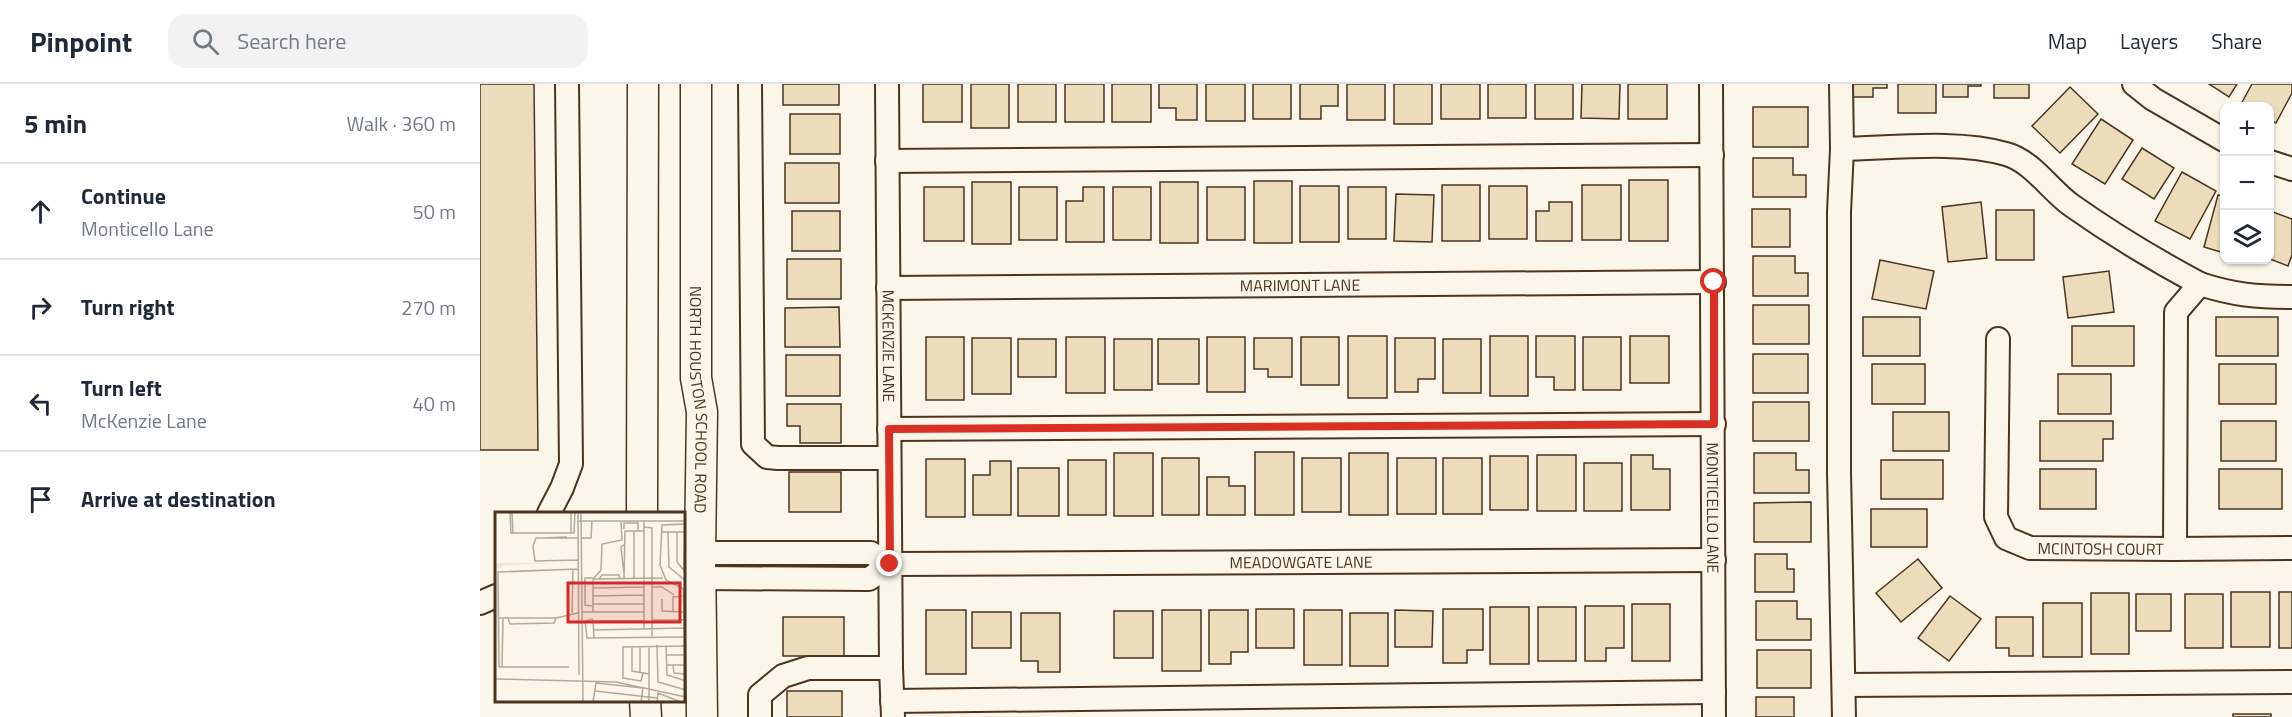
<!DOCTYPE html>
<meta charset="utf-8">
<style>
:root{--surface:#fff;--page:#f2f2f3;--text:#1f2937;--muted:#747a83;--line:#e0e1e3}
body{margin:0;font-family:"Titillium Web",sans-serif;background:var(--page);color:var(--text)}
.controls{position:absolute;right:18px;top:18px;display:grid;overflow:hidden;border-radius:12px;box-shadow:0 2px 4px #0004}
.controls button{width:54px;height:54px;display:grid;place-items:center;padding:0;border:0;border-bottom:2px solid var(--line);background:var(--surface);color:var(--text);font:30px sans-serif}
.stop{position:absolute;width:18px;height:18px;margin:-14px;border:4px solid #d93025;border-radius:50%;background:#fff}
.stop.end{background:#d93025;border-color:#fff;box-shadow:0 2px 6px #0008}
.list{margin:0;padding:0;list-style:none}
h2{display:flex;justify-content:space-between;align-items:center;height:78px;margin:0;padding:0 24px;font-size:26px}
h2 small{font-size:20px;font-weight:400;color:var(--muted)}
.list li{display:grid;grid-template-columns:39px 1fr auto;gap:18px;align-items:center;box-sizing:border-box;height:96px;padding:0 24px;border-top:2px solid var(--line)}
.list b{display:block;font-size:22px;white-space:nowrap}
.list p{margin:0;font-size:20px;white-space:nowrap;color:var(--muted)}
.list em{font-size:20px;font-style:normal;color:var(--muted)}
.icon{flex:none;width:33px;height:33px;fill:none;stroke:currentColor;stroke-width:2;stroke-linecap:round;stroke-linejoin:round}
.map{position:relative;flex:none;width:1812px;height:633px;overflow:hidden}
header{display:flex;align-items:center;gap:36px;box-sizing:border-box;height:84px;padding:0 30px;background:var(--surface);border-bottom:2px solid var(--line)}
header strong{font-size:28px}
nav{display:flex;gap:33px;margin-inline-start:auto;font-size:21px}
.search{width:420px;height:54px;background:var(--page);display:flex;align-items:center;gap:15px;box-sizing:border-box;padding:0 21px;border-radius:18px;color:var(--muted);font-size:22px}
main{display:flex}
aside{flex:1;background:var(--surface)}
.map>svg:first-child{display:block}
</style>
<header>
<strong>Pinpoint</strong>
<div class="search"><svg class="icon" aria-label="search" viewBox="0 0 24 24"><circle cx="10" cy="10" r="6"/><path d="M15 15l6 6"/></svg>Search here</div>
<nav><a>Map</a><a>Layers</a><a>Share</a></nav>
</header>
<main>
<aside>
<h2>5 min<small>Walk · 360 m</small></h2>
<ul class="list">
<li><svg class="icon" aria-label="ahead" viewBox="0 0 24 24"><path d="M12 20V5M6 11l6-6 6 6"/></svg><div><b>Continue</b><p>Monticello Lane</p></div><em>50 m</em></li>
<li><svg class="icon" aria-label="right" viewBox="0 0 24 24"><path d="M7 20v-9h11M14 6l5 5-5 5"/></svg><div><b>Turn right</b></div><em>270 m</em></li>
<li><svg class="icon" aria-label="left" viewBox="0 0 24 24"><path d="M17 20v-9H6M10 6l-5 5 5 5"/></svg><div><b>Turn left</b><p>McKenzie Lane</p></div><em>40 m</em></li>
<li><svg class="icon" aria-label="arrive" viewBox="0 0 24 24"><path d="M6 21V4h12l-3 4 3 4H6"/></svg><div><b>Arrive at destination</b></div></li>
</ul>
</aside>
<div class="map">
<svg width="1812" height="633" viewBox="0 0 1812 633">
<rect width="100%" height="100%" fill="#fbf6e9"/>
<!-- building -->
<g fill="#ecdcbc" stroke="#4a3520" stroke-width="1.5">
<path d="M0,0H54L58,366H0Z"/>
<rect x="303" y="0" width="56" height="21"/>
<rect x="443" y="0" width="39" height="38"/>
<rect x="491" y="0" width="38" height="44"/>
<rect x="538" y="0" width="38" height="38"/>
<rect x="585" y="0" width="39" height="38"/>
<rect x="632" y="0" width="39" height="38"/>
<path d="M679,0H717V36H696V24H679Z"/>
<rect x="726" y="0" width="39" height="37"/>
<rect x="773" y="0" width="38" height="35"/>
<path d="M820,0H858V22H841V35H820Z"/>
<rect x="867" y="0" width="38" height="36"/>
<rect x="914" y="0" width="38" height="40"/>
<rect x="961" y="0" width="39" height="35"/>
<rect x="1008" y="0" width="38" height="34"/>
<rect x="1055" y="0" width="38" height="35"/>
<path d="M1102,0H1140L1139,35L1101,34Z"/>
<rect x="1148" y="0" width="39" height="35"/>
<path d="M1370,0H1407V4H1393V13H1370Z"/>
<rect x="1418" y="0" width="38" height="29"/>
<path d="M1463,0H1501V2H1488V13H1463Z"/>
<rect x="1514" y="0" width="35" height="14"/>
<path d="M1729,0H1757L1749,13Z"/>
<path d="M1772,0H1812V9L1796,39L1790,35V22H1766L1761,20Z"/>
<path d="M1590,3L1618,30L1580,69L1552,42Z"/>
<rect x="1273" y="23" width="55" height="40"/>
<rect x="310" y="30" width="50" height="40"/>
<path d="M1621,35L1653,56L1625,100L1592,80Z"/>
<path d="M1662,64L1694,84L1674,115L1642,95Z"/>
<path d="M1273,74H1313V91H1326V113H1273Z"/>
<rect x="305" y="79" width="54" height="40"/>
<path d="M1702,88L1736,107L1710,155L1675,137Z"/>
<rect x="1149" y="96" width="39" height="61"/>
<rect x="774" y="97" width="38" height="62"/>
<rect x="492" y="98" width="39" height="62"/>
<rect x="680" y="98" width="38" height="61"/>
<rect x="962" y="101" width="38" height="56"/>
<rect x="1102" y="101" width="39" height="55"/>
<rect x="820" y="102" width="39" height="56"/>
<rect x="1009" y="102" width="38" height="53"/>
<rect x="444" y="103" width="40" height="54"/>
<rect x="539" y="103" width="38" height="53"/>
<path d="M603,103H624V158H586V117H603Z"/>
<rect x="633" y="103" width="38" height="53"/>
<rect x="727" y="103" width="38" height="53"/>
<rect x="868" y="103" width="38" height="52"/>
<path d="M916,110L954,111L952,158L914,157Z"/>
<path d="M1738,111L1744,112V169L1724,163Z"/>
<path d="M1069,118H1092V157H1056V127H1069Z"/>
<path d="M1501,118L1507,174L1468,178L1462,123Z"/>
<rect x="1272" y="125" width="38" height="38"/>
<rect x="1516" y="126" width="38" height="50"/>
<rect x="312" y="127" width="48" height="40"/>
<path d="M1790,127L1812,135V171L1808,182L1790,175Z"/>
<path d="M1273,172H1315V189H1328V212H1273Z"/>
<rect x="307" y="175" width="54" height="40"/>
<path d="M1400,176L1454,187L1446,225L1392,215Z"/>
<path d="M1629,187L1634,228L1588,234L1583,193Z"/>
<rect x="1273" y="221" width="56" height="39"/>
<path d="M359,223L360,263H305V224Z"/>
<rect x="1383" y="233" width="57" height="39"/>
<rect x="1736" y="233" width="62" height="39"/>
<rect x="1592" y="242" width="62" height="40"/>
<rect x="868" y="252" width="39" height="62"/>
<rect x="1010" y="252" width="38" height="60"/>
<path d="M1056,252H1095V306H1074V293H1056Z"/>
<rect x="1150" y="252" width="39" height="47"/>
<rect x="446" y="253" width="38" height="63"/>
<rect x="586" y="253" width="39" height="56"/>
<rect x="727" y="253" width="38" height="55"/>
<rect x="821" y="253" width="38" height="48"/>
<rect x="1103" y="253" width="38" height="53"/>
<rect x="492" y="254" width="39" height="56"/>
<path d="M774,254H812V293H788V285H774Z"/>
<path d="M915,254H955V295H938V308H915Z"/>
<rect x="538" y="255" width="38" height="38"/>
<rect x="634" y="255" width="38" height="51"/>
<rect x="678" y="255" width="41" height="45"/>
<rect x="963" y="255" width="38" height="54"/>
<rect x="1273" y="270" width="55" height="39"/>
<rect x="306" y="271" width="54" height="41"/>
<rect x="1392" y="280" width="53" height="40"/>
<rect x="1739" y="280" width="57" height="40"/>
<rect x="1578" y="290" width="53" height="40"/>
<rect x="1273" y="318" width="56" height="39"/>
<path d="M307,320H361V359H320V342H307Z"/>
<rect x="1413" y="328" width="56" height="39"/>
<path d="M1560,337H1633V355H1623V377H1560Z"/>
<rect x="1741" y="337" width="55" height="40"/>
<rect x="775" y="368" width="39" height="63"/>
<rect x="634" y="369" width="39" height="63"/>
<rect x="869" y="369" width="39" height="62"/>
<path d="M1274,369H1316V386H1329V409H1274Z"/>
<rect x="1057" y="371" width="39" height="56"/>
<path d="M1151,371H1173V385H1190V426H1151Z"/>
<rect x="1010" y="372" width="38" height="54"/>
<rect x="682" y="374" width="37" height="57"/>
<rect x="822" y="374" width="39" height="54"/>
<rect x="917" y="374" width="39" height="56"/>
<rect x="963" y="374" width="39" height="56"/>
<rect x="446" y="375" width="39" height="58"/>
<rect x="588" y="376" width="38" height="55"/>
<rect x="1401" y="376" width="62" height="39"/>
<path d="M510,377H531V431H493V391H510Z"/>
<rect x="1104" y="379" width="38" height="48"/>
<rect x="538" y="384" width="41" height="48"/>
<rect x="1560" y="385" width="56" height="40"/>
<rect x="1739" y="385" width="63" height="40"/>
<rect x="309" y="388" width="52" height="40"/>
<path d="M727,393H749V402H765V431H727Z"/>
<path d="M1331,418V458H1274V419Z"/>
<rect x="1391" y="425" width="56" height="38"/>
<path d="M1275,470H1307V485H1314V508H1275Z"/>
<path d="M1438,475L1462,504L1421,538L1396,509Z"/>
<rect x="1751" y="508" width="39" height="55"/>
<rect x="1799" y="508" width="13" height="56"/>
<rect x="1611" y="509" width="38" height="61"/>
<rect x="1656" y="510" width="35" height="37"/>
<rect x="1705" y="510" width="38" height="54"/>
<path d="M1470,512L1501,535L1469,577L1438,554Z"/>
<path d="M1276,517H1317V535H1331V556H1276Z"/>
<rect x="1563" y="519" width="39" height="54"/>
<rect x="1152" y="520" width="38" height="57"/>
<path d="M1105,522H1144V564H1126V577H1105Z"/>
<rect x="1010" y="523" width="39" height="57"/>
<rect x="1058" y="523" width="38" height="54"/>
<rect x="776" y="525" width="38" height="39"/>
<path d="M963,525H1003V566H987V579H963Z"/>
<rect x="446" y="526" width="40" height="64"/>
<rect x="682" y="526" width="39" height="61"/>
<path d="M729,526H768V568H751V580H729Z"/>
<rect x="824" y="526" width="38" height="55"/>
<path d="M915,526L953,527L952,563H915Z"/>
<rect x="634" y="527" width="39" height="47"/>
<rect x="492" y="528" width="39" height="36"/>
<path d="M541,529H580V588H558V577H541Z"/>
<rect x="870" y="529" width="38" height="53"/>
<rect x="303" y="533" width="61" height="39"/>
<path d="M1516,533H1553V572H1529V564H1516Z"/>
<rect x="1277" y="566" width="54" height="38"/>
<rect x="307" y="607" width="55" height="26"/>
<rect x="1276" y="613" width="38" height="20"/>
<rect x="1753" y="630" width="38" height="3"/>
</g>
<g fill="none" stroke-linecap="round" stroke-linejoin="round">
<!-- minor casing -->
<g stroke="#4a3520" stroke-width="26">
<g id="minor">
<path d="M270,0L273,360L287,373L298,374H409"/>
<path id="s1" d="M407,0L411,584L413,633"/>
<path id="s2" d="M1231,0L1234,633"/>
<path d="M1361,0L1362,65C1413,64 1478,56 1526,70C1552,77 1570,106 1591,121C1632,150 1675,176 1720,200"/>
<path d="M1654,0L1673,15L1744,56"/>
<path d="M1362,65L1359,128V387L1364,633"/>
<path d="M407,77L1232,71"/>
<path d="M1790,78L1812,85"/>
<path id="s3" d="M408,204L1234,198"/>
<path id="s4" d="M1518,255L1516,433L1526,454L1550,464L1695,465L1812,464"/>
<path d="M409,345L1234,340"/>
<path d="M69,429L82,404L91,380L87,0"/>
<path d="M1695,465L1696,228L1720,200C1754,211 1777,213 1812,213"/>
<path id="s5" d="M220,469H391L410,480L1234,476"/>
<path d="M220,494L389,495L410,480"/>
<path d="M0,519L16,512"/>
<path d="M1364,601L1812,598"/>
<path d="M412,617L1234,608"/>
<path d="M280,633V611L303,592L328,584H411"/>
</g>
</g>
<!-- major casing -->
<g stroke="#4a3520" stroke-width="33">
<g id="major">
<path id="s6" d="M216,0V294L222,328L220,469L222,633"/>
<path d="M162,429L163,0"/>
<path d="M165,616L166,633"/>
</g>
</g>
<!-- minor -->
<use href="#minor" stroke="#fbf6e9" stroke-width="22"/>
<!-- major -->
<use href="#major" stroke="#fbf6e9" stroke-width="30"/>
</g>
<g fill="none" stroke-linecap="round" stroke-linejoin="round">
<!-- route -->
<path stroke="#d93025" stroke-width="8" d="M410,480L409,345L1234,340V198"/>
</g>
<g text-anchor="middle" stroke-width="4.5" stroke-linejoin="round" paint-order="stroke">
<!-- street labels -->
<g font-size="16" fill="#4a3520" stroke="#fbf6e9">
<text dy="6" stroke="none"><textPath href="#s3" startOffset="412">MARIMONT LANE</textPath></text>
<text dy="6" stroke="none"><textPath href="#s1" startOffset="262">MCKENZIE LANE</textPath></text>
<text dy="6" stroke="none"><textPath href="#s6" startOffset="316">NORTH HOUSTON SCHOOL ROAD</textPath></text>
<text dy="6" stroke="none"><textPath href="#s2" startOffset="424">MONTICELLO LANE</textPath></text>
<text dy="6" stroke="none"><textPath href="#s4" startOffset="298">MCINTOSH COURT</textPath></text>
<text dy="6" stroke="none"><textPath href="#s5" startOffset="604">MEADOWGATE LANE</textPath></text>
</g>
</g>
<!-- overview -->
<g transform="translate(15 428)">
<rect width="190" height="190" fill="#fbf6e9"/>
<path d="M0,51H61L10,53L2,57L3,165Z" fill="#ede6d9"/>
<path fill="none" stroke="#b4a999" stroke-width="1.5" d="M15,0L16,21H79L80,0M17,0L18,21M76,0V21M83,0L84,163M86,0L88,190M84,9H191M149,9V116M191,12L167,13L165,53L171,68L191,78M149,15L157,16V75H167L179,83M129,17V11H143V19M139,19V67M167,20H189M173,20L174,55L191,69M182,20V50L191,61M49,26L72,25M86,26H96L97,9M83,48L40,49L38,34L41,26H83M189,60L190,20M129,62L126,35L130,32M98,66H90V93L98,94M98,67L106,58L107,32L127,28L126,9M98,67L168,66M98,67V101M104,67L107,63H124L125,67M129,67L130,19H149M98,76L149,75M188,77L190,134M98,84L149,83M167,87V99L189,100M98,92H149M87,100H149M178,100V85L187,84M77,101L78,57M3,106H61L83,101M13,106L15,112L59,111L61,106M98,107L90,109L92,126L191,125M98,108L99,126M157,108H188M98,109H149M99,118L189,116M157,124V75M162,133L163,170L191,178M154,134V190M171,134L172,163L191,169M137,135V159L154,162M171,143H191M172,153H191M178,153L179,161L191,162M7,155L8,106M74,155H4L3,60L83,57M145,161V134M148,161L146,169L128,166V135L191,134M0,167L121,170L191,185M100,179L162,186M98,190L101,171L148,176L146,190M162,190L163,181L186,190"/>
<path fill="#d62828" fill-opacity="0.15" stroke="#d62828" stroke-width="3" d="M73,71H185V110H73Z"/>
<rect width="190" height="190" fill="none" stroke="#4a3520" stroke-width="3"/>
</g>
</svg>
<div class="controls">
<button>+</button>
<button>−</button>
<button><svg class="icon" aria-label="layers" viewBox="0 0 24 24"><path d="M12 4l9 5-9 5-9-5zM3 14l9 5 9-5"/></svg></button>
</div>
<div class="stop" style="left:1234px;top:198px"></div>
<div class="stop end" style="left:410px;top:480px"></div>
</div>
</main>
